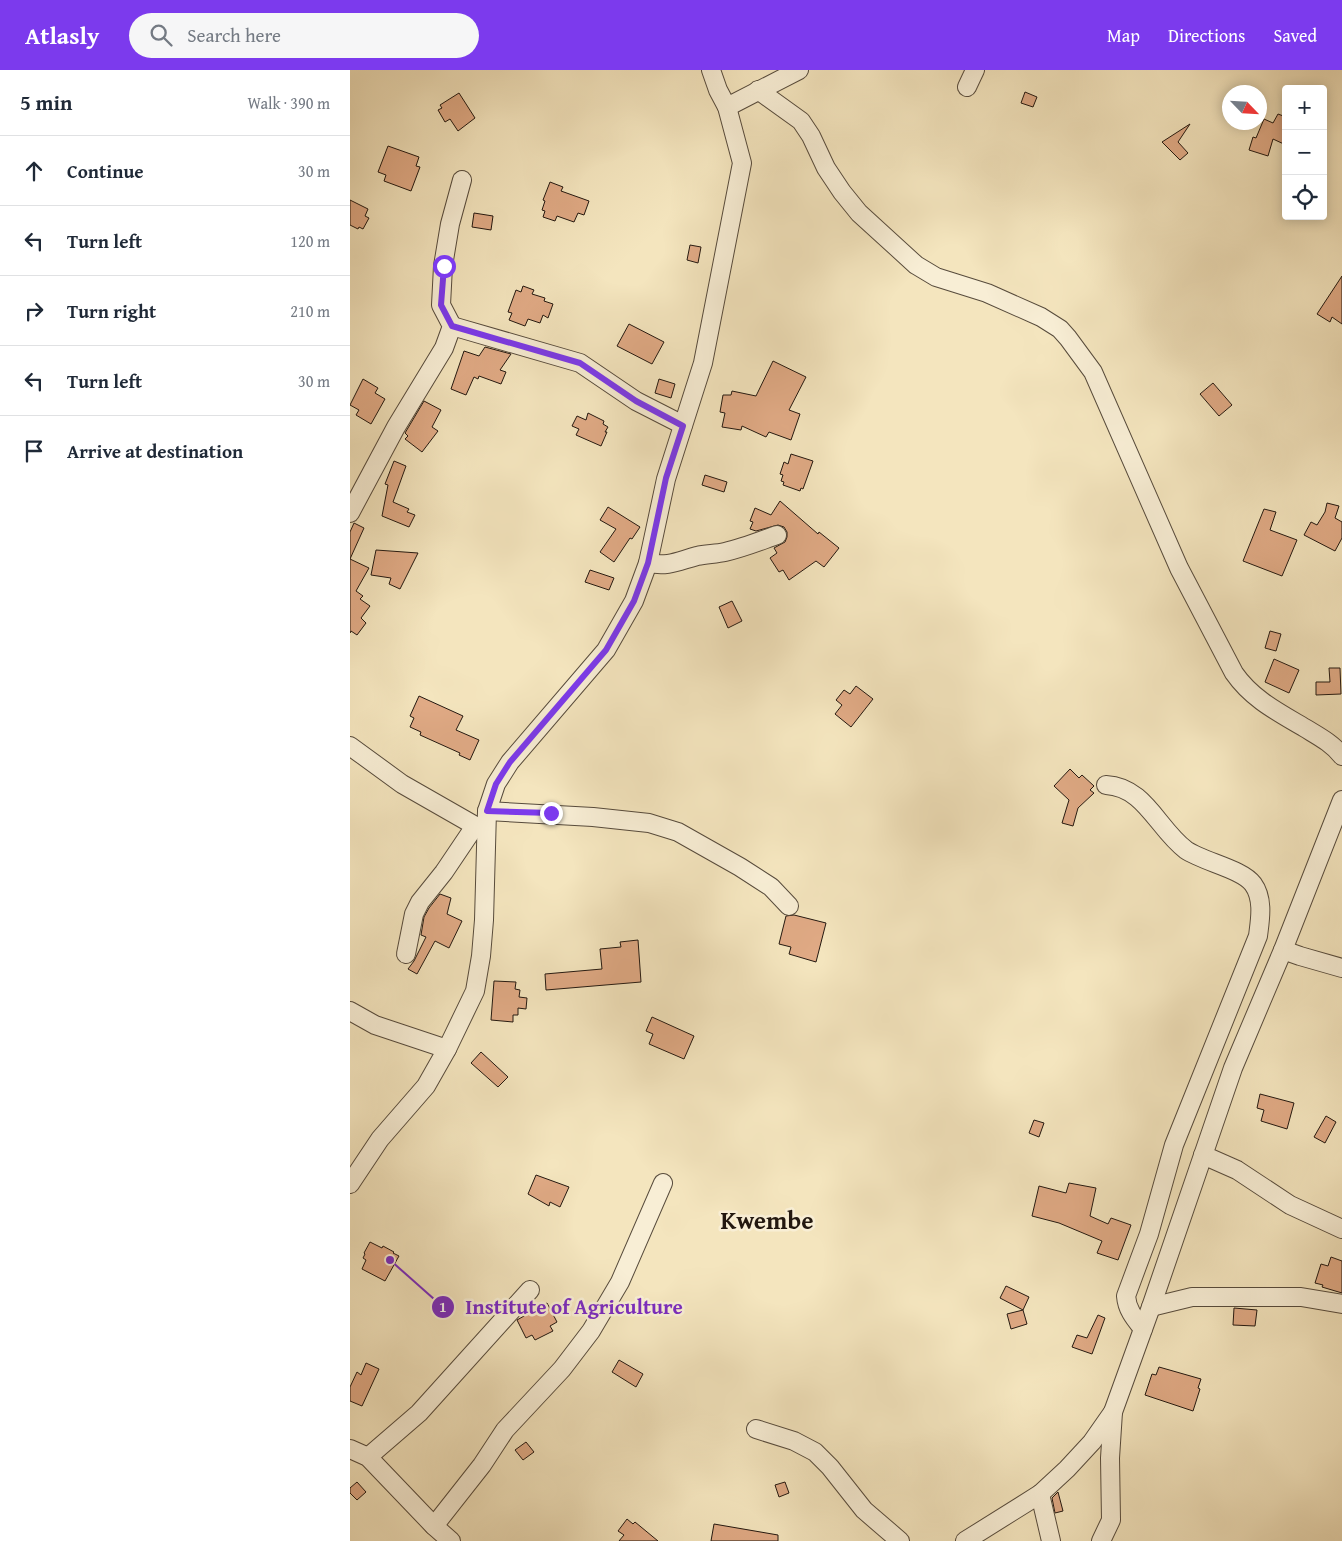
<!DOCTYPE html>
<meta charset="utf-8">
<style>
:root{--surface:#fff;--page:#f6f6f7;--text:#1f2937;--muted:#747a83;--line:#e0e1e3;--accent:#7c3aed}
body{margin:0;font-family:"Gentium Book Plus",serif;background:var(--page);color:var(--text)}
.controls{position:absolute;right:15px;top:15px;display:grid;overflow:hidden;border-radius:5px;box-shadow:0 2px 12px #0003}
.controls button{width:45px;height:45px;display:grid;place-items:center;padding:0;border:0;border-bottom:1px solid var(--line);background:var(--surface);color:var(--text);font:25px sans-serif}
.compass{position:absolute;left:872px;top:15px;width:45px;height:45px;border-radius:50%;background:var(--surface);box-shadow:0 2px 12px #0003;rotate:115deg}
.stop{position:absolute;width:15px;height:15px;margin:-11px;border:4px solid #7c3aed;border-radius:50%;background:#fff}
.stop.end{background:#7c3aed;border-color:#fff;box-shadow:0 1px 5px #0008}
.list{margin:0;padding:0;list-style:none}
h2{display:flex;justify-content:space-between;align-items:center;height:65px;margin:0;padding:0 20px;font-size:21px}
h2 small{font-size:16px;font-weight:400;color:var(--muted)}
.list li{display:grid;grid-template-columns:32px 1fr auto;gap:15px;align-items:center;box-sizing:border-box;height:70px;padding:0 20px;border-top:1px solid var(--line)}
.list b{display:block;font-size:19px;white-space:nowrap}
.list em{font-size:16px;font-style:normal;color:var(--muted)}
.icon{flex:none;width:28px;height:28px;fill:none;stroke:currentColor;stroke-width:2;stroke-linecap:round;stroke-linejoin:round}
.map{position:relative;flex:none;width:992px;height:1471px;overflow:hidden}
header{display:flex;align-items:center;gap:30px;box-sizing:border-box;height:70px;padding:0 25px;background:var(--accent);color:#fff}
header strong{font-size:24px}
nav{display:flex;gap:28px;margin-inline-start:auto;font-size:18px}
.search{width:350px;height:45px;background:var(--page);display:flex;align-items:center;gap:12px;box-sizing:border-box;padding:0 18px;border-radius:28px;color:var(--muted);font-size:19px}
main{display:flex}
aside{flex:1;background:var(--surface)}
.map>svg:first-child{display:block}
</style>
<header>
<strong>Atlasly</strong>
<div class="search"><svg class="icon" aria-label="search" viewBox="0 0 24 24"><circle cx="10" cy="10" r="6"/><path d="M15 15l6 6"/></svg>Search here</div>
<nav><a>Map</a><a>Directions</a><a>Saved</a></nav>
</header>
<main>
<aside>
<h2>5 min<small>Walk · 390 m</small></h2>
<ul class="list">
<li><svg class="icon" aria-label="ahead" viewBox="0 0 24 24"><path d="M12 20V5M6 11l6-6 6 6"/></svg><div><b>Continue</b></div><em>30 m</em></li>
<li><svg class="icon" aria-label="left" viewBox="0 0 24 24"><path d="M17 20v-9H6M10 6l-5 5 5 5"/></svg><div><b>Turn left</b></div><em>120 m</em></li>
<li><svg class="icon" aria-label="right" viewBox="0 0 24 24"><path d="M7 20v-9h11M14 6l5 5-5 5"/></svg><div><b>Turn right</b></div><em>210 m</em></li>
<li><svg class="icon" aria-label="left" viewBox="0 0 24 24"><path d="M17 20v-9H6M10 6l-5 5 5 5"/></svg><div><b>Turn left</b></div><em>30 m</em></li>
<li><svg class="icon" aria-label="arrive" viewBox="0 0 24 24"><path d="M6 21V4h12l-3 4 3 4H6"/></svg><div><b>Arrive at destination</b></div></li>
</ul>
</aside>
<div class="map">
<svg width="992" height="1471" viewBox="0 0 992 1471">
<rect width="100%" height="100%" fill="#f4e5be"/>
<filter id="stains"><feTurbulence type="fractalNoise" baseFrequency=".004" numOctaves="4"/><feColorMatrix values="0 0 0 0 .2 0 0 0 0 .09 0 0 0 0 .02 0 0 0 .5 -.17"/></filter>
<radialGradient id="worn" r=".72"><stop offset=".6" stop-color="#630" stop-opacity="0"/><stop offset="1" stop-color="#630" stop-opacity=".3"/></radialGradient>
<!-- building -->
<g fill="#e0aa85" stroke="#231810">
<path d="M675,22L687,27L683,37L671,33Z"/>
<path d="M109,23L125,48L108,61L100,49L95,52L88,40L92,38L90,35Z"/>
<path d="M928,44L936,47V75L923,69L918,86L899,80L903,67L906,68L914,49L923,53Z"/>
<path d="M840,54L828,72L838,83L830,90L812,72Z"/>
<path d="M38,76L69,87L66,96L70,97L61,121L34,111L36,105L28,102Z"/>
<path d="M200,112L213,117L211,121L239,131L234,145L228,143L224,152L207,146L205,151L193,147L195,141L192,140L195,131L193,130Z"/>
<path d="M0,130L18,139L15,146L19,148L13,159L9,157L8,159L0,155Z"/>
<path d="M124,143L143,146L141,160L122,157Z"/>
<path d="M340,175L351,177L348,193L337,190Z"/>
<path d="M992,206V254L982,247L980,252L967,244Z"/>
<path d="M173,216L184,220L182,224L195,228L194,231L203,234L198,248L193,245L190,253L178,249L175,256L159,250L162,243L158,242L166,220L171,222Z"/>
<path d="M279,254L314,272L302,294L267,276Z"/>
<path d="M135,277L161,284L150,300L156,302L151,314L129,306L128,309L124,307L116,325L101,319L114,281L129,286Z"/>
<path d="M423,291L456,307L439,340L450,344L441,370L419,362L416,367L392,356L391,360L372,357L375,343L370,342L373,325H381L382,321L406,326Z"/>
<path d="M13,309L28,318L25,323L35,329L21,354L6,345L9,340L0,335Z"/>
<path d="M309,309L325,314L321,328L305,323Z"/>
<path d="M863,313L882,335L869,346L850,324Z"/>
<path d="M74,331L91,340L82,357L88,361L72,382L55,369L58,366L55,363Z"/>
<path d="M238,343L254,351L253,354L258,357L255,362H257L251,376L226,365L229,359L222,356L227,346L236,350Z"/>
<path d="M441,384L463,391L453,419L451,418L450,421L433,415L434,412L431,411L433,405L430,404L434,392L438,394Z"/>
<path d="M44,391L56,396L43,432L59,439L57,442L65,445L59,457L32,446L38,415L35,414Z"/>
<path d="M355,405L377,412L374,422L352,415Z"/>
<path d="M430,431L468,464L469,462L489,478L474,497L466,491L439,510L433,500L429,502L420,488L427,483L424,478L435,472L437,467V462L434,457L428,455L406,461L400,459L403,452L400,451L405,438L421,445Z"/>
<path d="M977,433L989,436L985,448L992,452V468L985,481L954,465L961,452L967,455L975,442Z"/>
<path d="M258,437L290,457L282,469L280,468L264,492L250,482L266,459L250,450Z"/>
<path d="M914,439L926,442L920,460L947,470L932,506L893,491Z"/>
<path d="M4,453L14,458L0,489L19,498L6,521L13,526L10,529L20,536L11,548L16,553L7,565L1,561L0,563V462Z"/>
<path d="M26,480L68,483L50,519L39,514L41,508L21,505Z"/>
<path d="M240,500L264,508L259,520L235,512Z"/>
<path d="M382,531L392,551L378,558L369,537Z"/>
<path d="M920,561L931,564L926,581L915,578Z"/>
<path d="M924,589L949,600L939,623L915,612Z"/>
<path d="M979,598H990L991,624L966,625V612H980Z"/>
<path d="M506,616L523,629L501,657L485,644L492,635L486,630L494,620L500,624Z"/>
<path d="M69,626L113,646L106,660L129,670L120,690L109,685L110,683L70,665L71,662L60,657L64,648L60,646Z"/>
<path d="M720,699L729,708L732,705L744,716L740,720L744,723L728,738L723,756L712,753L719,730L704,716Z"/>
<path d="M90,824L101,828L97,844L112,851L99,878L85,871L67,904L58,899L64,891L76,867L71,865L74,847L79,838Z"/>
<path d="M444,845L476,853L466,892L439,884L441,877L429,874L436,846Z"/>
<path d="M288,870L291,912L196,920L195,904L252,899L250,879L271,877L270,872Z"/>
<path d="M144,911L166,912L165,919L170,920L169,927L177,928L176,939L168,938V945H163V952L141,950Z"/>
<path d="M302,947L344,966L334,989L299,974L303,964L296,961Z"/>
<path d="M131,982L158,1007L148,1017L121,993Z"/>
<path d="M910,1024L944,1033L937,1059L911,1051L914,1040L907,1038Z"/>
<path d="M976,1046L986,1052L975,1073L964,1067Z"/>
<path d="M684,1050L694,1053L689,1067L679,1063Z"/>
<path d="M186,1105L219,1117L210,1137L200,1132L199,1136L178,1124Z"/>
<path d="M719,1113L746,1118L740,1146L758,1154L761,1148L781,1155L768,1190L747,1183L752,1171L709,1153L682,1146L689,1116L716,1123Z"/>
<path d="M20,1172L32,1178L33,1176L44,1182L43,1183L49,1186L35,1211L12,1199L16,1190L13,1188L15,1184L14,1183Z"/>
<path d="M981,1187L992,1191V1223L972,1217L973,1215L965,1213L971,1194L978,1196Z"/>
<path d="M656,1216L679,1227L673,1240L650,1228Z"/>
<path d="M197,1233L207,1252L200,1256L203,1261L185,1270L182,1265L176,1268L167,1250Z"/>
<path d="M884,1238L907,1240L905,1256L883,1255Z"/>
<path d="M673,1240L677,1254L661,1259L657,1244Z"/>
<path d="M748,1245L755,1248L742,1284L722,1277L727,1265L737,1268Z"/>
<path d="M269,1290L293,1304L286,1317L262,1302Z"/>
<path d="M16,1293L29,1299L12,1336L0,1331V1317L7,1302L11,1305Z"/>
<path d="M809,1297L851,1309L848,1318L850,1319L843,1341L795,1325L802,1304L806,1305Z"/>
<path d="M176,1372L184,1382L173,1390L165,1380Z"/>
<path d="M7,1412L16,1422L7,1430L0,1423V1418Z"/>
<path d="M435,1412L439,1423L429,1427L425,1415Z"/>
<path d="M708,1422L713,1441L705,1443L702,1428Z"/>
<path d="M277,1449L283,1454L285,1452L308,1471H269L274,1465L268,1461Z"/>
<path d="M364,1454L428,1465V1471H361Z"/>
</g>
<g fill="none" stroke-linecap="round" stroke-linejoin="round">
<!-- minor casing -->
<g stroke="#574b3c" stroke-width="20">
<g id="minor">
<path d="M617,17L625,0"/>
<path d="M408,20L451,51L461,66L476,98L492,122L509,143L566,195L586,207L637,223L691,247L710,259L718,268L743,302L829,498L884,603C902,629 928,642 955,658C968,666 982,673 992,686"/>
<path d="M377,37L449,0"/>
<path d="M102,256L230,293L286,331L333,355"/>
<path d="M0,443L46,357L94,278L102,256L91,235L93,196L100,154L112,110"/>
<path d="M298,493C319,497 328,491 347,486C356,484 366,484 375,482C393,478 410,471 427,465"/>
<path d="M0,676L52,714L136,762"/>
<path d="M756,715C795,717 807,758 836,780C854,792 892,799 903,814C914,829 910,850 908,866L824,1075L799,1164L776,1226C777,1240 785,1249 793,1259"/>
<path d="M137,741L243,747L299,753L328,762L390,797L421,817L439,836"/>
<path d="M933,880L950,886L992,898"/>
<path d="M56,884L64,844L70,832L94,802L125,756"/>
<path d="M0,941L25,955L97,979"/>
<path d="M853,1085L887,1100L940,1135L992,1159"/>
<path d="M0,1114L30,1069L76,1016L97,979L125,921L131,886L134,850L137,741L146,714L160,692L256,580L284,531L298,493L316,409L353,293L392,93L377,37L368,20L361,0"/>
<path d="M801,1237L842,1227H951L992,1234"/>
<path d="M406,1359L444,1371L465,1382L480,1397L514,1440L550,1471"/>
<path d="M0,1379L18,1387L84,1456L101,1471"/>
<path d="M18,1387L69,1343L180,1220"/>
<path d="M690,1424L701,1471"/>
<path d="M84,1456L132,1395L155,1360L212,1299L241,1261L270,1212L313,1113"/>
<path d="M615,1471L690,1424L717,1399L742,1372L763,1342"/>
<path d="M751,1471L761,1450L760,1388L763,1342L801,1237L883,998L933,880L992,730"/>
</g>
</g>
<!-- minor -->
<use href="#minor" stroke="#f8eed5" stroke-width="18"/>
</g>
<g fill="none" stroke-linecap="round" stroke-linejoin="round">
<!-- route -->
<path stroke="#7c3aed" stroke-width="6" d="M94,196L91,235L102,256L230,293L286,331L333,356L316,408L298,493L284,531L256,580L160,692L146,714L137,741L201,743"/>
</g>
<g text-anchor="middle" stroke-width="5" stroke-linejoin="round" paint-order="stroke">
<!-- district labels -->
<g font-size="25" font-weight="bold" fill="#231810" stroke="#f8eed5">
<text x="417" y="1159">Kwembe</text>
</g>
</g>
<!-- callouts -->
<path fill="none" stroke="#7b2cbf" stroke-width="2" d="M40 1190L93 1237"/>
<g fill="#7b2cbf" stroke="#f8eed5" stroke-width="2">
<circle cx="40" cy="1190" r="5"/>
<circle cx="93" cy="1237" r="12"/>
</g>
<g font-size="15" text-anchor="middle" font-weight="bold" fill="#fff">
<text x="93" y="1242">1</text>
</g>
<g font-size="21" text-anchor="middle" font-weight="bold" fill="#7b2cbf" stroke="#f8eed5" stroke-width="5" stroke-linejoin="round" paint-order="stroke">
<text x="224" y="1244">Institute of Agriculture</text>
</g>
<rect width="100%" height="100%" filter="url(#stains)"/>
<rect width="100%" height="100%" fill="url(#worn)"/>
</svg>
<div class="controls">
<button>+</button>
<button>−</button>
<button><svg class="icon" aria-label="locate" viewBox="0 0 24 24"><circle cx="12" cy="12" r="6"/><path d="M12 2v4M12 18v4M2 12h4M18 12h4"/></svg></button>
</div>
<svg class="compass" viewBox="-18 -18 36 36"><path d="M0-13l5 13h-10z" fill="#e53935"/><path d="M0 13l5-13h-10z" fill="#747a83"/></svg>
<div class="stop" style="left:94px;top:196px"></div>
<div class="stop end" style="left:201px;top:743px"></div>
</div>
</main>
